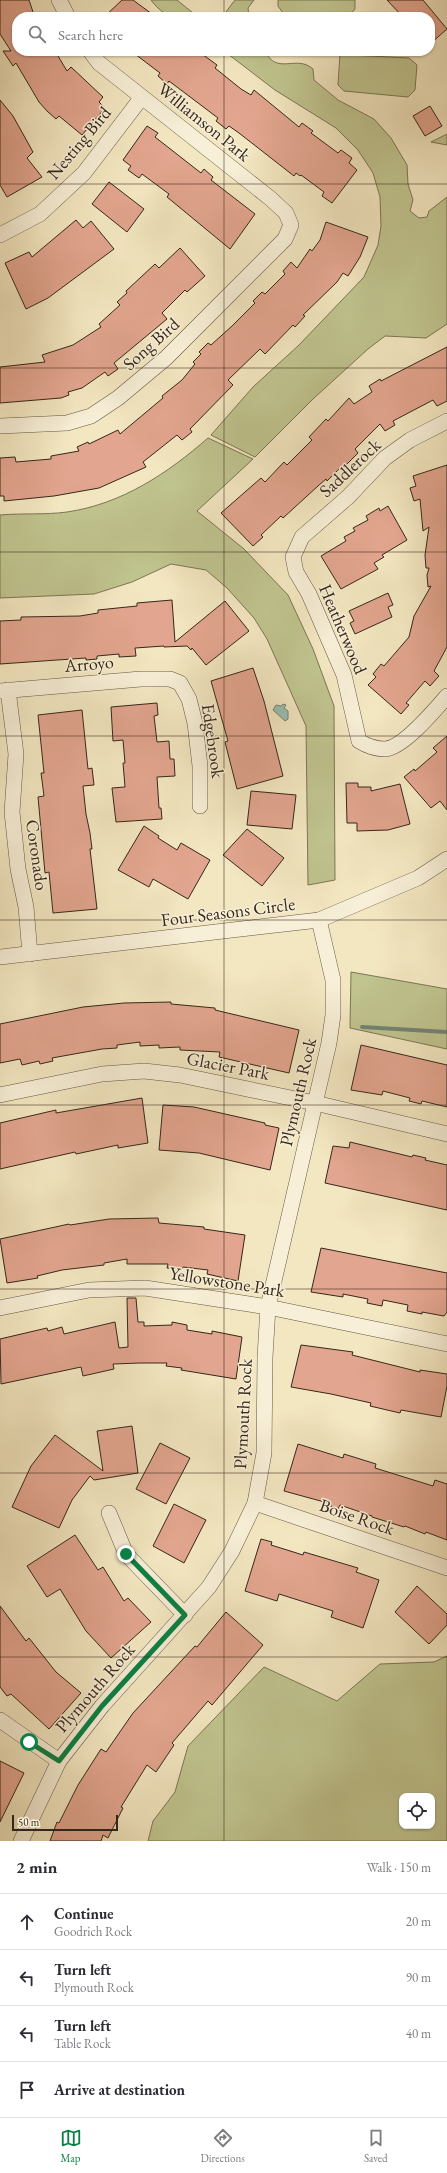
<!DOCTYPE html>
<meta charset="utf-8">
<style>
:root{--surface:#fff;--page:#f7f7f7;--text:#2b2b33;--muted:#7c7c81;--line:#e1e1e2;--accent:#0b8043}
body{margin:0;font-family:"EB Garamond",serif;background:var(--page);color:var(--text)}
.controls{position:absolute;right:12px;bottom:12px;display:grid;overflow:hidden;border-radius:8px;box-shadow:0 1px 3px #0004}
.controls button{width:36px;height:36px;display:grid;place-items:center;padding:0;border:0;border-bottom:1px solid var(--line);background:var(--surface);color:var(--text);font:20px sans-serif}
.scale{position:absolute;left:12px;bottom:10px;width:106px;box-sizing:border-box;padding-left:4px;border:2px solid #362719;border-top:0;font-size:11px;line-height:14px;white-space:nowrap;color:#362719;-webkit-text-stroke:3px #f7efd7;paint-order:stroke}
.stop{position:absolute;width:12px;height:12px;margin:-9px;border:3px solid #0b8043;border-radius:50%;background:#fff}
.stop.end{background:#0b8043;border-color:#fff;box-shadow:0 1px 4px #0008}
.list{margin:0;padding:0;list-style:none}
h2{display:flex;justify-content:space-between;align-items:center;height:52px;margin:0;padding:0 16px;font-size:17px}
h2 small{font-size:13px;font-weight:400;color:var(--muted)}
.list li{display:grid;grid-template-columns:26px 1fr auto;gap:12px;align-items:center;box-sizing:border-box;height:56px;padding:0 16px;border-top:1px solid var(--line)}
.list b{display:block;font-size:15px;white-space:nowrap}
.list p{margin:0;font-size:13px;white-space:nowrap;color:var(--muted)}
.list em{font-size:13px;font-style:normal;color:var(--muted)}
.icon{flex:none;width:22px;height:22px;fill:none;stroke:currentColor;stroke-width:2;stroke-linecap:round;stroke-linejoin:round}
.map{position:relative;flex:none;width:447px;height:1841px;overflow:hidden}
.search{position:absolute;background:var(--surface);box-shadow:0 1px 3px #0004;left:12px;right:12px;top:12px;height:44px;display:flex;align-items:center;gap:10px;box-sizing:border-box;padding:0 14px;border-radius:16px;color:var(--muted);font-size:15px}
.sheet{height:276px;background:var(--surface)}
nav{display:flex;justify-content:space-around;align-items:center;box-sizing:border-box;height:56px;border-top:1px solid var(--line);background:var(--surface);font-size:11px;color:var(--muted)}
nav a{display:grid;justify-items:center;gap:2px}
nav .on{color:var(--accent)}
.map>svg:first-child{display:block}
</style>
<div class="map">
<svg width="447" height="1841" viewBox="0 0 447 1841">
<rect width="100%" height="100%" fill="#f3e7c1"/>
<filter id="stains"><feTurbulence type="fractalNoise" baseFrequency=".005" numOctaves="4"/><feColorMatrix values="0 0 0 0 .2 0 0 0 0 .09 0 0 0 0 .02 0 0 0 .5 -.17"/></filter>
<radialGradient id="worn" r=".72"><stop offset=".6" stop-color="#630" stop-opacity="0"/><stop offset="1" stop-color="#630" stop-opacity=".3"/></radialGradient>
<!-- green -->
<g fill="#c0c48f" stroke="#7b7654" fill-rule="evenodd">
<path d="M151,0H177L198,17C176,17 166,20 151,0Z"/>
<path d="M235,0H254L248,8L249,17H222Z"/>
<path d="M278,0H355V9L348,17H278L283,13L278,6Z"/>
<path d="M224,51H265C277,76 296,54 313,69L314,80L338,100L374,119L391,138L407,165L408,184L413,200L410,211L419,218L427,217L429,211L447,197V324L426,338L385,336L368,349L313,399L255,457L211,435L253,387L299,345L364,277L378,245L381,226L380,197L373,173L358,150L336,128L275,90Z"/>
<path d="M290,51H351V55L409,58L417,65L415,90L408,97L344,91L338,85L340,54Z"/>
<path d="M447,134V145L431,142Z"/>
<path d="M208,438L253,459L197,511L244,549L288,595L313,649L334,706L335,880L308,885L306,726L267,639L254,618L227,588L206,570L171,564L132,582L94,594L0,598V515C22,513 45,515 67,512C122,504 168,473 208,438Z"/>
<path d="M351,972L447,989V1049L350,1028Z"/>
<path d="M447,1656V1841H148L153,1821L175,1792L188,1746L264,1667L337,1701L380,1664L434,1662ZM402,1796H432V1826H402Z"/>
</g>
<!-- water -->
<path fill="#9bc0b3" stroke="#738375" d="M283,704L286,705L284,708L288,711V719L285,721L273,710L276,705L281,706Z"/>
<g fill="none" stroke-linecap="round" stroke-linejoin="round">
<!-- stream -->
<path stroke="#738375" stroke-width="4" d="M362,1027L447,1032"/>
</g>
<!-- building -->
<g fill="#e2a58f" stroke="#362719">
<path d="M0,0H29L34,15L17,17V51H55L67,71L71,67L103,97L99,102L105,108L82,135L59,116L56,119L47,111L39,102L16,63L13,66L3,51H11L0,34Z"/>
<path d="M122,0H133L156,17H104Z"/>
<path d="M387,0H423L447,29L430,44V17H403Z"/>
<path d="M131,51H198L217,65L215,68L241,89L251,95L254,90L299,127L302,123L313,131L311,133L338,153L341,150L352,158L349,163L357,170L332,203L322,196L324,192L301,175L300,176L296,173L294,176L239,133L229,126L226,129L216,121L218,118L169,81L167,84L158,76L160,73Z"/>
<path d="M0,100L13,116L33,152L27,158L42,177L7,197L0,185Z"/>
<path d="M430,106L442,126L425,136L413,116Z"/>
<path d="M147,126L158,133L155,137L201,173L204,169L213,177L211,180L255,214L230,249L167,197L169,194L142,174L139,178L128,170L131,166L123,160Z"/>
<path d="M109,182L144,209L127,232L92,204Z"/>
<path d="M76,220L83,228L91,221L114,249L48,298L26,309L5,263L29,252L32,257Z"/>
<path d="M326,222L368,237L360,257L348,276L343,273L337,282L303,315L305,316L295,327L293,325L265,354L260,349L228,380L233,385L190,429L192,432L182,440L177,435L143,462L146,467L99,488L54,496L4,501V496H0V458L15,457L16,462L51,459V456L79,451L77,447L88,442L89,444L118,430L120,434L163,398L162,396L182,380L195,364L193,362L201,354L199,352L208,343L211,345L232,326L255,303L253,301L262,292L265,294L285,274L283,271L291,262L297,268L310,249L312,251L320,240Z"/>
<path d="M180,248L205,276L187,292L185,290L162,313L167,319L114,363L118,369L108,376L105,372L82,388L68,392L69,395L61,398L0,403V367L45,362L42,355L73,345L101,327L99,324L120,305L117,302L127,293L126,291L155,264L159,268Z"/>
<path d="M447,347V401L437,406L433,400L393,421L395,425L385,431L380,424L355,449L358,453L342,469L340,468L327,481L326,479L318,486L283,518L281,516L261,535L263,537L253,546L221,513L261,478L265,482L284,462L287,465L312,440L309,437L326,419L328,421L349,398L354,404L372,392L369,386L380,379L381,381Z"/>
<path d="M447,465V647L434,671L439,676L430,686L425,681L406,703L409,705L401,714L368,685L376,677L373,674L381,664L384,666L409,637L414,616L431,586L428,587L427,575L429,568H426L425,555L429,527L423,531L420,499L414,501L410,488L416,486L413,476Z"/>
<path d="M388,506L407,540L382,555L384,557L374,563L378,569L341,589L321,556L346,541L344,537L355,531L353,528L368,520L366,516L379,508L380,511Z"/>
<path d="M388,593L393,605L388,607L392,617L355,634L350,623L354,621L349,611Z"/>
<path d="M172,600L175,642L225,601L249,631L206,665L192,648L191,650L187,646L164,647V646L135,648L136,656L119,657V654L97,656V659L86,660V658L0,664V621L21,620V617L80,616L98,613V610L137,606V603Z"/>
<path d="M253,668L264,701L283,776L237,789L225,742L228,741L211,681Z"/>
<path d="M157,703L158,715L154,716L157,742L169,741L170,759H174L175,776L157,777L159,808H161L162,819L116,822L112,788L125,787L123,763H125L123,740L113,741L111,707Z"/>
<path d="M82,710L88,769L92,768L94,785L83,786L86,814L90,833L92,849H90L97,909L53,913L49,872L45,873L38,797L44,796L41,773H44L38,715Z"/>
<path d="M447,736V810L440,801L431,808L404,777L414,769L415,771L437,752L433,748Z"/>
<path d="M346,783H358V787H371V791L400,784L410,824L388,830L357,831V823H347Z"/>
<path d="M251,791L296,795L292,829L247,825Z"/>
<path d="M144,826L159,836L158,838L177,850L181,843L210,860L188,899L153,879L149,887L118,870Z"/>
<path d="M247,829L284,858L262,886L223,855Z"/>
<path d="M171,1002V1004L215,1008V1010L299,1030L289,1073L219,1057L220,1052L180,1050V1047L159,1048V1045L140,1046V1042L117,1045V1048L102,1049L52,1058L53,1061L40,1064L39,1061L22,1065L20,1059L0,1063V1024L83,1007L124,1003Z"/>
<path d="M361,1045L447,1065V1107L422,1101L421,1104L409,1101L410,1098L383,1091L382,1095L351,1090Z"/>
<path d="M142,1098L148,1143L118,1148V1145L76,1154L75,1152L0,1169V1123L56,1110V1113Z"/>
<path d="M163,1105L194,1107L265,1123V1125L279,1128L270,1170L199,1153L159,1150Z"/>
<path d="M350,1142L412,1157L413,1155L426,1158L425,1160L447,1165V1210L325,1183L333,1146L349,1148Z"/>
<path d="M158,1218L159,1223L204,1227V1229L245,1235L238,1281L207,1274L208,1270L183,1267L182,1269L167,1268L168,1264H127V1259L104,1263V1265L62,1270L37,1276L38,1278L7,1283L0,1239L69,1224L70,1225L109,1219Z"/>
<path d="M321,1248L447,1273V1312L444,1316L422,1312V1314L407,1311L408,1305L383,1300L382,1306L367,1303L368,1299L343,1294V1297L311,1292Z"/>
<path d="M127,1298H136L138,1322H144V1326L172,1325V1322L187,1325V1330L212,1334V1331L242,1337L236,1379L181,1370L182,1368L166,1366L167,1363H140L113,1364L114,1369L83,1376L81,1367L1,1384L0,1339L47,1328L48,1331L62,1327L64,1334L115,1322L119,1348L128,1347Z"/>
<path d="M301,1345L353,1352L352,1355L420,1372V1370L447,1374V1386L441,1417L401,1410L400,1413L370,1406L371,1403L331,1394L291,1387Z"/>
<path d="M132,1426L138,1473L94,1480L90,1476L72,1500L59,1528L12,1507L31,1466L55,1435L103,1471L97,1431Z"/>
<path d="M160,1443L190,1458L166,1504L136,1489Z"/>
<path d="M298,1444L343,1458L344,1454L376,1464L375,1468L433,1486L435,1480L447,1484V1540L426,1532L425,1534L405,1526L404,1527L372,1517V1516L340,1505L338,1509L328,1505V1503L284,1491Z"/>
<path d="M174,1504L206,1520L184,1563L153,1546Z"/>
<path d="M75,1535L98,1570L103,1567L124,1601L128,1598L151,1622L111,1658L86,1631L60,1589L47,1597L27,1566Z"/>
<path d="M261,1539L272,1542L271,1545L303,1555L304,1552L358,1568L356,1572L379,1580L363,1628L331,1617L333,1611L279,1594L277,1601L245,1591Z"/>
<path d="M417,1586L447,1614V1625L429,1644L395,1612Z"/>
<path d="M0,1606L26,1641L29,1638L56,1672L81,1693L49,1729L11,1694L7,1696L0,1687Z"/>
<path d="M226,1612L263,1645L212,1705L208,1701L172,1743L174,1745L156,1772L147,1765L121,1807L123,1808L108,1838L103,1835L101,1841H50L57,1822L59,1823L78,1785L101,1749L106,1752L133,1713L195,1646L197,1647Z"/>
<path d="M0,1761L24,1773L0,1822Z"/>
</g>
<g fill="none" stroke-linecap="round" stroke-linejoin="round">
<!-- street casing -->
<g stroke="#655743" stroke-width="16">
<g id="street">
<path d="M59,0L68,17"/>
<path d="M0,235L40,214L84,173L142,97"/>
<path d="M447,421L410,440L385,458L348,497L302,537L293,557L296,572L309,594L344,675L359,741C367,746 375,749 385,749C403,748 435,710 447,696"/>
<path d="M0,426L67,423L91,416L118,398L166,358L285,239L291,225L286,213L271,199L99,63L90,51"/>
<path d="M8,690L16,754L12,812L18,869L26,907L30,954"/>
<path d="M0,691L141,679H170L180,683L189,699L195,723L200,766V806"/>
<path d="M0,957L319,920L418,878L447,859"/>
<path d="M0,1095L102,1074L144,1071L180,1075L315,1103L447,1134"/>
<path d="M0,1308L89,1290L145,1288L268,1307L447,1344"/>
<path d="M255,1503L447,1568"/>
<path d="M109,1513L126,1554L185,1615"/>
<path d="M0,1720L59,1761"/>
<path d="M21,1841L59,1761L102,1706L209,1587L232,1551L255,1503L264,1453L265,1357L268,1307L329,1043L333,1015V980L319,920"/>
</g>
</g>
<!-- street -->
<use href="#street" stroke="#f7efd7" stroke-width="15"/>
</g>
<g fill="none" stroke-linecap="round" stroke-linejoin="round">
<!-- route -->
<path stroke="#0b8043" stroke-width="5" d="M29,1742L59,1761L102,1706L185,1615L126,1554"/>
</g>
<!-- grid -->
<path fill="none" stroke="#362719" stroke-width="1" stroke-opacity="0.55" d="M224,0V17M224,51V1841M0,184H447M0,368H447M0,552H447M0,736H447M0,920H447M0,1105H447M0,1289H447M0,1473H447M0,1657H447"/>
<g text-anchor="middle" stroke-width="3" stroke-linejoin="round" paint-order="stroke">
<!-- street labels -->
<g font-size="18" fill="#362719" stroke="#f7efd7">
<text transform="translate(204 122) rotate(39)" y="6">Williamson Park</text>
<text transform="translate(79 143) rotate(-50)" y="6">Nesting Bird</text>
<text transform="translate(151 344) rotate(-42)" y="6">Song Bird</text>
<text transform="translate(350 468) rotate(-43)" y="6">Saddlerock</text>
<text transform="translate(343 629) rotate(67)" y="6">Heatherwood</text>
<text transform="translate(89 664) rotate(-5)" y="6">Arroyo</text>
<text transform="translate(213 741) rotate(82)" y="6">Edgebrook</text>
<text transform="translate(37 855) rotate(82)" y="6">Coronado</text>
<text transform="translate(228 912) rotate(-7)" y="6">Four Seasons Circle</text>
<text transform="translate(228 1066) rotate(11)" y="6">Glacier Park</text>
<text transform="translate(298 1092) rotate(-77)" y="6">Plymouth Rock</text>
<text transform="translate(227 1282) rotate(9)" y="6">Yellowstone Park</text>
<text transform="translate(243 1414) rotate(-87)" y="6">Plymouth Rock</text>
<text transform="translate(357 1517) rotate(19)" y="6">Boise Rock</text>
<text transform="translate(95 1688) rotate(-49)" y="6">Plymouth Rock</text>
</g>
</g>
<rect width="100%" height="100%" filter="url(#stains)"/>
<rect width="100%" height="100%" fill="url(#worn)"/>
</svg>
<div class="controls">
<button><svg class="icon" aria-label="locate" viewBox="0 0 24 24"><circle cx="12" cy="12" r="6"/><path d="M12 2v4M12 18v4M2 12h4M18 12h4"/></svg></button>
</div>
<div class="scale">50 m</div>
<div class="stop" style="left:29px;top:1742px"></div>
<div class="stop end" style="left:126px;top:1554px"></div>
<div class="search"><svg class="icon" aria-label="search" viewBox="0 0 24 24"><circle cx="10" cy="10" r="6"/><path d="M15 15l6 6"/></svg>Search here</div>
</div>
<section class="sheet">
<h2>2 min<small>Walk · 150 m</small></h2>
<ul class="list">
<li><svg class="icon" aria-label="ahead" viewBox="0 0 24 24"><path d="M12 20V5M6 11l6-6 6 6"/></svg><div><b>Continue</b><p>Goodrich Rock</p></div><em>20 m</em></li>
<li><svg class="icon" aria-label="left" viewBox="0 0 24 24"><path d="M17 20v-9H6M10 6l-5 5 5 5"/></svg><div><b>Turn left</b><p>Plymouth Rock</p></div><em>90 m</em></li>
<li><svg class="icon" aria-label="left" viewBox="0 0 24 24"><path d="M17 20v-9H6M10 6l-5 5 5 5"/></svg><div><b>Turn left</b><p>Table Rock</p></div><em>40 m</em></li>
<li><svg class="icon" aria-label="arrive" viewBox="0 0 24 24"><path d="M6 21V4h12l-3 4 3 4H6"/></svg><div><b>Arrive at destination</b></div></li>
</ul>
</section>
<nav>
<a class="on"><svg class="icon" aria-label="map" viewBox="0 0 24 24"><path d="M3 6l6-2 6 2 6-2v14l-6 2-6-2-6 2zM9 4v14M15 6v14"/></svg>Map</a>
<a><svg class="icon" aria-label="directions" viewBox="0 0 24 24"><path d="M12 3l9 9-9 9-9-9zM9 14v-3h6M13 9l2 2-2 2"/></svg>Directions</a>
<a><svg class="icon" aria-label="saved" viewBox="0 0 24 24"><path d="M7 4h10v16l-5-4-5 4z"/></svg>Saved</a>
</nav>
